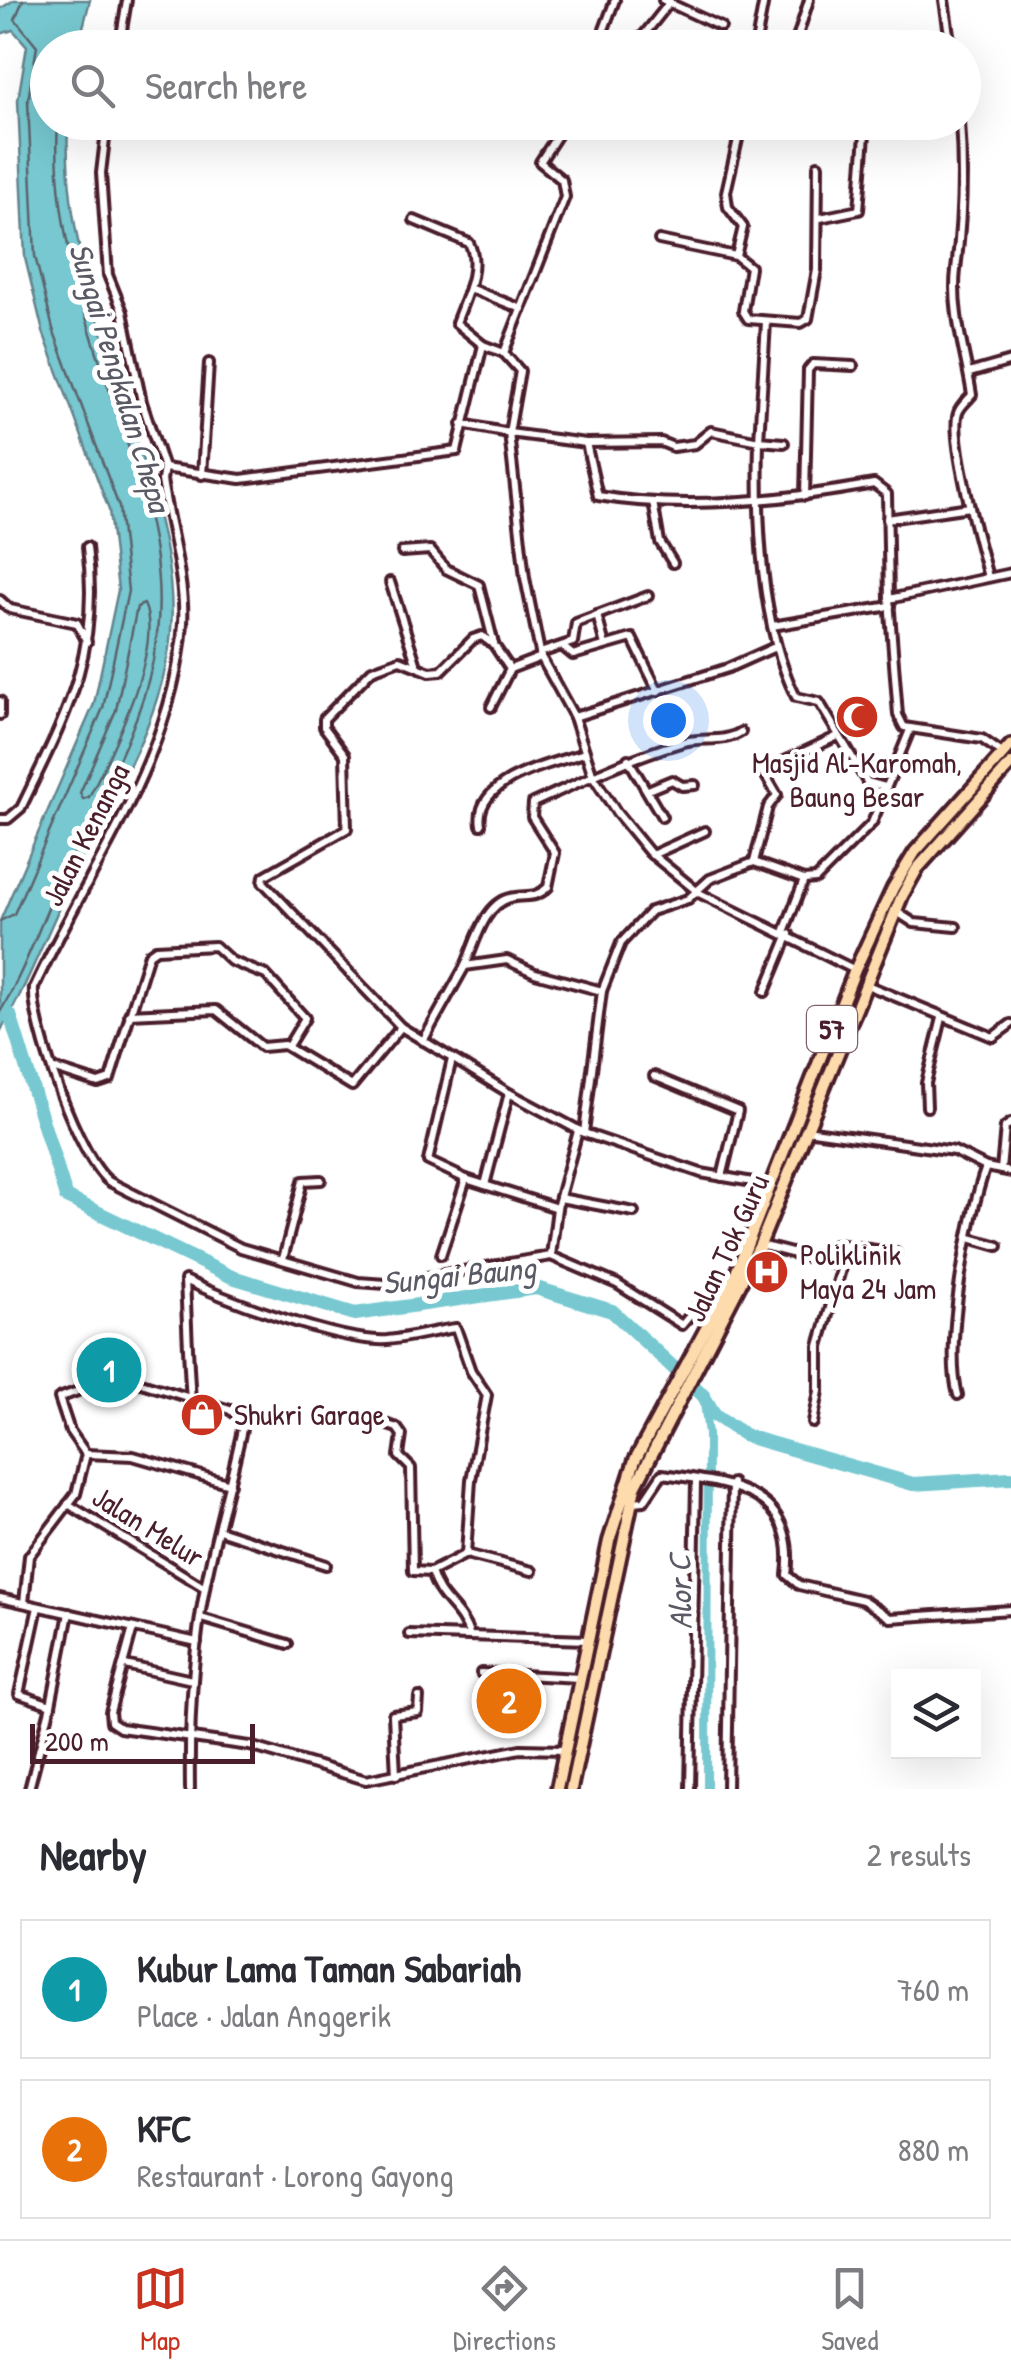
<!DOCTYPE html>
<meta charset="utf-8">
<style>
:root{--surface:#fff;--page:#f7f7f7;--text:#2b2b33;--muted:#7c7c81;--line:#e1e1e2;--accent:#c8321e}
body{margin:0;font-family:"Patrick Hand",sans-serif;background:var(--page);color:var(--text)}
.controls{position:absolute;right:30px;bottom:30px;display:grid;overflow:hidden;border-radius:0px;box-shadow:0 10px 40px #0002}
.controls button{width:90px;height:90px;display:grid;place-items:center;padding:0;border:0;border-bottom:2px solid var(--line);background:var(--surface);color:var(--text);font:50px sans-serif}
.scale{position:absolute;left:30px;bottom:25px;width:225px;box-sizing:border-box;padding-left:10px;border:5px solid #4a1f2b;border-top:0;font-size:28px;line-height:35px;white-space:nowrap;color:#4a1f2b;-webkit-text-stroke:8px #fff;paint-order:stroke}
.you{position:absolute;left:668px;top:720px;width:35px;height:35px;margin:-25px;border:8px solid #fff;border-radius:50%;background:#1a73e8;box-shadow:0 0 0 15px #1a73e833}
.badge{display:grid;place-items:center;width:65px;height:65px;border-radius:50%;background:var(--accent);color:#fff;font-size:32px;font-weight:700}
.pin{position:absolute;translate:-50% -50%;border:5px solid #fff;box-shadow:0 2px 10px #0006}
.list{margin:0;padding:0;list-style:none}
h2{display:flex;justify-content:space-between;align-items:center;height:130px;margin:0;padding:0 40px;font-size:42px}
h2 small{font-size:32px;font-weight:400;color:var(--muted)}
.list li{display:grid;grid-template-columns:65px 1fr auto;gap:30px;align-items:center;box-sizing:border-box;height:140px;margin:0 20px 20px;padding:0 20px;border:2px solid var(--line);border-radius:0px}
.list b{display:block;font-size:38px;white-space:nowrap}
.list p{margin:0;font-size:32px;white-space:nowrap;color:var(--muted)}
.list em{font-size:32px;font-style:normal;color:var(--muted)}
.icon{flex:none;width:55px;height:55px;fill:none;stroke:currentColor;stroke-width:2;stroke-linecap:round;stroke-linejoin:round}
.map{position:relative;flex:none;width:1011px;height:1789px;overflow:hidden}
.search{position:absolute;background:var(--surface);box-shadow:0 10px 40px #0002;left:30px;right:30px;top:30px;height:110px;display:flex;align-items:center;gap:25px;box-sizing:border-box;padding:0 35px;border-radius:55px;color:var(--muted);font-size:38px}
.sheet{height:450px;background:var(--surface)}
nav{display:flex;justify-content:space-around;align-items:center;box-sizing:border-box;height:140px;border-top:2px solid var(--line);background:var(--surface);font-size:28px;color:var(--muted)}
nav a{display:grid;justify-items:center;gap:5px}
nav .on{color:var(--accent)}
.map>svg:first-child{display:block}
</style>
<div class="map">
<svg width="1011" height="1789" viewBox="0 0 1011 1789">
<rect width="100%" height="100%" fill="#fff"/>
<filter id="ink" filterUnits="userSpaceOnUse"><feTurbulence type="fractalNoise" baseFrequency=".01" numOctaves="2"/><feDisplacementMap in="SourceGraphic" scale="20" xChannelSelector="R" yChannelSelector="G"/><feConvolveMatrix kernelMatrix="1 2 1 2 8 2 1 2 1" color-interpolation-filters="sRGB"/></filter>
<g filter="url(#ink)">
<!-- water -->
<path fill="#77c8d0" stroke="#65848e" stroke-width="2.5" d="M14,0H90L78,47L48,48V122L68,123C62,246 113,357 147,474C161,522 175,580 171,630C164,722 108,801 71,882C47,933 28,984 0,1032V921L94,704L118,590L109,510L43,332L25,258L18,100L27,46L13,30L0,34V9Z"/>
<g fill="none" stroke-linecap="round" stroke-linejoin="round">
<!-- shore -->
<g stroke="#5c636d" stroke-width="2.5">
<path d="M144,604C164,647 110,756 89,797L83,799L80,793L116,710L137,607Z"/>
<path d="M0,921L14,914L103,708L128,591L119,507L53,329L35,256L28,101L37,46L15,19L23,0"/>
<path d="M0,1012C26,969 41,920 63,875C136,721 191,651 137,474C102,360 50,244 58,122"/>
</g>
<!-- canal -->
<path stroke="#77c8d0" stroke-width="8" d="M703,1395L708,1434L707,1789"/>
<!-- river -->
<path stroke="#77c8d0" stroke-width="14" d="M10,1015L66,1197L232,1277L355,1314L536,1288L612,1311L703,1395L715,1415L746,1436L913,1484L1011,1478"/>
<!-- minor casing -->
<g stroke="#4a1f2b" stroke-width="14">
<g id="minor">
<path d="M663,0L721,27"/>
<path d="M944,0L951,48"/>
<path d="M643,36L670,2"/>
<path d="M119,48L127,0"/>
<path d="M597,48L615,0"/>
<path d="M755,48L764,0"/>
<path d="M794,48L809,0"/>
<path d="M107,122L101,173L108,275L123,312L142,402L164,468L162,480C168,522 186,582 183,623C174,757 88,869 34,988C31,1024 80,1162 110,1182L241,1248L358,1282L386,1284L551,1256L617,1284L682,1325L710,1291L719,1288L725,1293"/>
<path d="M742,122L726,192L728,207L743,227L736,256L750,267L743,311L748,319L801,323L808,319L817,270L818,165"/>
<path d="M960,122C964,174 962,220 956,270C951,311 966,355 972,395C968,400 960,406 958,413C949,438 980,547 988,577"/>
<path d="M820,218L859,210L866,122"/>
<path d="M414,220L469,243C482,267 464,300 456,323L483,345"/>
<path d="M659,240L736,256"/>
<path d="M469,288L522,309"/>
<path d="M766,322L759,441L784,443"/>
<path d="M504,353L520,371L509,433L586,443L598,496C687,511 786,500 874,484L887,494L889,599"/>
<path d="M969,373L1011,361"/>
<path d="M462,424L509,433L525,578L541,657L574,717L593,776L617,813L649,852L699,893L855,970"/>
<path d="M586,443L661,442L673,447L695,444L711,431L759,441C757,520 760,626 796,697L819,702L867,782L885,787"/>
<path d="M164,468L241,479L457,451L483,345L504,353L565,197L562,180L540,162L566,122"/>
<path d="M202,475L209,363"/>
<path d="M805,496L808,370L813,364L853,366"/>
<path d="M653,502L660,542L673,563"/>
<path d="M887,519L970,507"/>
<path d="M402,552L430,550L446,569L479,585L494,644"/>
<path d="M390,582L416,663"/>
<path d="M0,600L10,609L77,623L87,642"/>
<path d="M597,615L605,645"/>
<path d="M772,626L890,606"/>
<path d="M562,646L573,655L632,638L658,691"/>
<path d="M540,653L573,642L576,623L648,596"/>
<path d="M541,657L510,669L494,645L482,636L473,639L441,671L430,672L400,660L372,670L324,719V727L345,755L347,829L264,876L263,882L401,1027L509,1093L584,1133L701,1173L770,1185"/>
<path d="M0,701V715"/>
<path d="M491,707L510,669"/>
<path d="M574,717L728,668L775,647"/>
<path d="M1002,753L982,739L904,727L898,715L889,599L1011,573"/>
<path d="M628,759L662,817"/>
<path d="M648,790L672,780L682,786L695,785"/>
<path d="M0,819H8L21,808C66,715 101,653 87,547"/>
<path d="M481,825C473,780 552,763 585,753"/>
<path d="M652,855L705,831"/>
<path d="M754,862L804,880"/>
<path d="M897,912L914,923L956,927"/>
<path d="M784,932L804,880L816,879L872,823L910,730"/>
<path d="M465,966C475,944 484,904 510,898C525,894 535,900 548,887L555,853L532,817L533,803C582,781 629,758 680,743C700,736 723,744 741,732"/>
<path d="M867,985L993,1037L1011,1024"/>
<path d="M765,992L789,934"/>
<path d="M129,1014L216,1010L262,1047L284,1045L352,1086L401,1027"/>
<path d="M423,1041L465,966L507,960L535,973L602,991"/>
<path d="M452,1059L428,1161L466,1179L557,1208"/>
<path d="M55,1069L98,1083L110,1079L149,954L156,949L215,946L231,961L266,975L305,1018L288,1046"/>
<path d="M654,1076L738,1111L722,1177"/>
<path d="M927,1107L926,1083L942,1018"/>
<path d="M806,1130L954,1151L986,1167L1011,1172"/>
<path d="M584,1133L602,991L621,943L651,911L688,899L710,879L754,862L768,807L777,795L763,771L838,736"/>
<path d="M1001,1170L1005,1127L1011,1123"/>
<path d="M485,1185L509,1093"/>
<path d="M560,1198L634,1212"/>
<path d="M970,1238L998,1246"/>
<path d="M760,1245L842,1266L819,1346V1391L813,1423"/>
<path d="M441,1255L466,1179"/>
<path d="M551,1256L557,1208L578,1131"/>
<path d="M283,1259L303,1181L321,1180"/>
<path d="M821,1260L836,1244L896,1253"/>
<path d="M958,1395C944,1347 968,1215 986,1167"/>
<path d="M191,1400C188,1360 187,1321 185,1280C227,1300 342,1343 387,1340C409,1338 433,1331 456,1328L471,1371L487,1395L471,1480L466,1554L431,1572L413,1571L411,1468L399,1456L402,1435L397,1428L361,1416"/>
<path d="M86,1454L70,1431L59,1398L118,1376L230,1410L241,1418L242,1429C231,1482 215,1535 205,1588C192,1655 189,1721 190,1789"/>
<path d="M86,1454L133,1456L230,1484"/>
<path d="M632,1502L644,1501L662,1474C727,1483 798,1488 787,1575L799,1585L863,1600L890,1618L1011,1610"/>
<path d="M68,1504L205,1588"/>
<path d="M219,1530L326,1565"/>
<path d="M466,1554L532,1571"/>
<path d="M431,1572C440,1603 460,1606 470,1636"/>
<path d="M0,1598L197,1642"/>
<path d="M24,1603L29,1556L76,1494L86,1454"/>
<path d="M38,1607L19,1694L51,1705L69,1613"/>
<path d="M201,1618L288,1644"/>
<path d="M133,1628L110,1712L111,1722L120,1728L250,1746L366,1780L520,1749L565,1750"/>
<path d="M409,1634L587,1640"/>
<path d="M125,1665L192,1680"/>
<path d="M481,1673L580,1678"/>
<path d="M396,1775L393,1715L418,1712L419,1697"/>
<path d="M29,1789L51,1705"/>
<path d="M690,1789L696,1482"/>
<path d="M727,1789L732,1483"/>
</g>
</g>
<!-- primary casing -->
<g stroke="#4a1f2b" stroke-width="18">
<g id="primary">
<path d="M557,1789L609,1541L635,1460L736,1273L855,970L893,888L915,852L1011,745"/>
<path d="M571,1789L635,1487L760,1245L902,896L917,869L1011,764"/>
</g>
</g>
<!-- minor -->
<use href="#minor" stroke="#fff" stroke-width="6"/>
<!-- primary -->
<use href="#primary" stroke="#fedbac" stroke-width="10"/>
</g>
</g>
<!-- icons -->
<defs>
<g id="mosque-disc" transform="scale(2.25)"><circle r="9.5" fill="#c8321e" stroke="#fff"/><path d="M3.5-4.9A6 6 0 1 0 3.5 4.9A5 5 0 1 1 3.5-4.9Z" fill="#fff"/></g>
<g id="hospital-disc" transform="scale(2.25)"><circle r="9.5" fill="#c8321e" stroke="#fff"/><path d="M-5-5h3v3.5h4V-5h3V5h-3V1.5h-4V5h-3Z" fill="#fff"/></g>
<g id="shop-disc" transform="scale(2.25)"><circle r="9.5" fill="#c8321e" stroke="#fff"/><path d="M-5-2.5h2.3a2.7 3.5 0 0 1 5.4 0H5L5.5 6h-11ZM-1.5-2.5h3a1.5 2.3 0 0 0-3 0Z" fill="#fff"/></g>
</defs>
<g fill-rule="evenodd">
<use href="#mosque-disc" x="857" y="717"/>
<use href="#hospital-disc" x="767" y="1272"/>
<use href="#shop-disc" x="202" y="1415"/>
</g>
<g text-anchor="middle" stroke-width="10" stroke-linejoin="round" paint-order="stroke">
<!-- shield labels -->
<rect fill="#fff" stroke="#80626b" stroke-width="2.5" x="807" y="1006" width="50" height="46" rx="8"/>
<g font-size="28" font-weight="bold" fill="#4a1f2b">
<text x="832" y="1039">57</text>
</g>
<!-- poi labels -->
<g font-size="30" fill="#4a1f2b" stroke="#fff" text-anchor="start">
<text x="857" y="773" text-anchor="middle">Masjid Al-Karomah,<tspan x="857" dy="34">Baung Besar</tspan></text>
<text x="800" y="1265">Poliklinik<tspan x="800" dy="34">Maya 24 Jam</tspan></text>
<text x="234" y="1425">Shukri Garage</text>
</g>
<!-- street labels -->
<g font-size="30" fill="#4a1f2b" stroke="#fff">
<text transform="translate(86 835) rotate(-63)" y="10">Jalan Kenanga</text>
<text transform="translate(727 1248) rotate(-65)" y="10">Jalan Tok Guru</text>
<text transform="translate(148 1527) rotate(32)" y="10">Jalan Melur</text>
</g>
<!-- water labels -->
<g font-size="32" font-style="italic" fill="#5a5a65" stroke="#fff">
<text transform="translate(120 377) rotate(73)" y="11">Sungai Pengkalan Chepa</text>
<text transform="translate(459 1275) rotate(-6)" y="11">Sungai Baung</text>
<text transform="translate(680 1592) rotate(-91)" y="11">Alor C</text>
</g>
</g>
</svg>
<div class="controls">
<button><svg class="icon" aria-label="layers" viewBox="0 0 24 24"><path d="M12 4l9 5-9 5-9-5zM3 14l9 5 9-5"/></svg></button>
</div>
<div class="scale">200 m</div>
<div class="you"></div>
<div class="pin badge" style="left:109px;top:1370px;background:#0f9aa8">1</div>
<div class="pin badge" style="left:509px;top:1701px;background:#e8710a">2</div>
<div class="search"><svg class="icon" aria-label="search" viewBox="0 0 24 24"><circle cx="10" cy="10" r="6"/><path d="M15 15l6 6"/></svg>Search here</div>
</div>
<section class="sheet">
<h2>Nearby<small>2 results</small></h2>
<ul class="list">
<li><span class="badge" style="background:#0f9aa8">1</span><div><b>Kubur Lama Taman Sabariah</b><p>Place · Jalan Anggerik</p></div><em>760 m</em></li>
<li><span class="badge" style="background:#e8710a">2</span><div><b>KFC</b><p>Restaurant · Lorong Gayong</p></div><em>880 m</em></li>
</ul>
</section>
<nav>
<a class="on"><svg class="icon" aria-label="map" viewBox="0 0 24 24"><path d="M3 6l6-2 6 2 6-2v14l-6 2-6-2-6 2zM9 4v14M15 6v14"/></svg>Map</a>
<a><svg class="icon" aria-label="directions" viewBox="0 0 24 24"><path d="M12 3l9 9-9 9-9-9zM9 14v-3h6M13 9l2 2-2 2"/></svg>Directions</a>
<a><svg class="icon" aria-label="saved" viewBox="0 0 24 24"><path d="M7 4h10v16l-5-4-5 4z"/></svg>Saved</a>
</nav>
